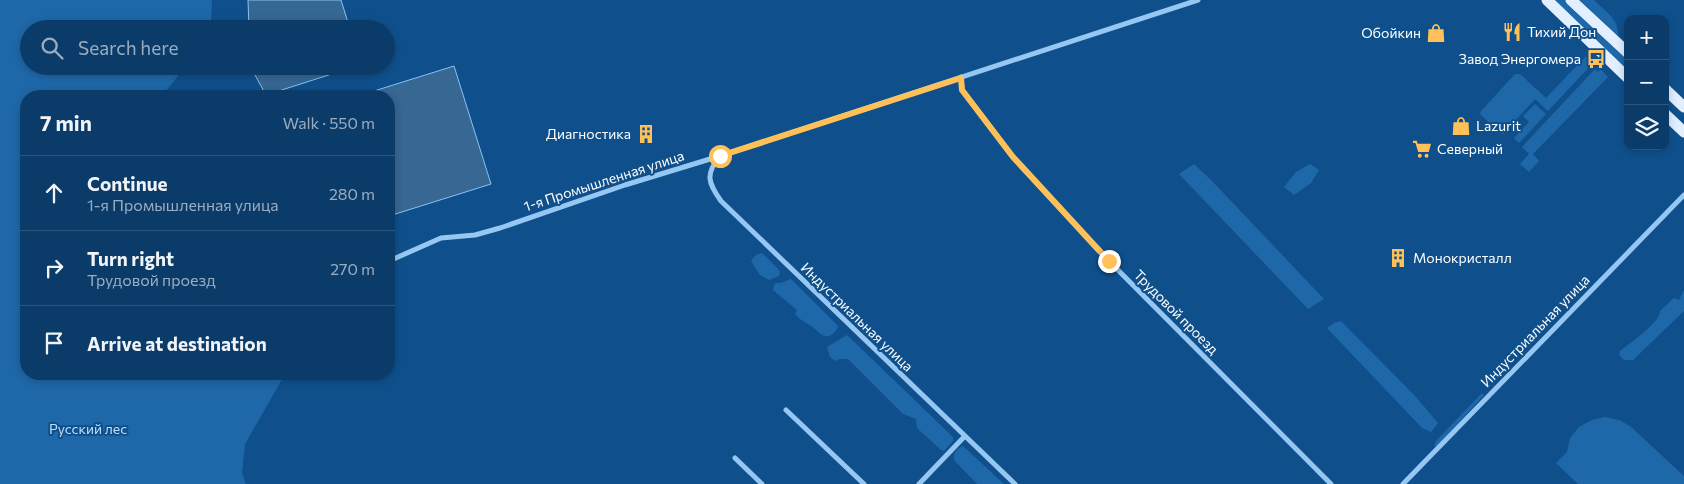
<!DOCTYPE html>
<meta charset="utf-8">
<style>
:root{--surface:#0b3c69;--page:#194771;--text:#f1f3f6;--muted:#9aadc0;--line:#2b567d}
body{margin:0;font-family:Commissioner,sans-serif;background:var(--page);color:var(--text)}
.controls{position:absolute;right:15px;top:15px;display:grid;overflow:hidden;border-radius:10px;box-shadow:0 2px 8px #0003}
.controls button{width:45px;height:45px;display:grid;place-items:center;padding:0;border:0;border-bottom:1px solid var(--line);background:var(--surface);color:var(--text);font:25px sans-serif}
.stop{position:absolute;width:15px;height:15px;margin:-11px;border:4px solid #ffc057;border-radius:50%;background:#fff}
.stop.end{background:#ffc057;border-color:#fff;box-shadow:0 1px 5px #0008}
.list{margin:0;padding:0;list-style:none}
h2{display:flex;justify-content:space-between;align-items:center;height:65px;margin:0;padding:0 20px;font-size:21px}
h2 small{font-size:16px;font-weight:400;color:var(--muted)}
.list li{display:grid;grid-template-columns:32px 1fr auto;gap:15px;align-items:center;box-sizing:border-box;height:75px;padding:0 20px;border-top:1px solid var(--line)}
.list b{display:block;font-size:19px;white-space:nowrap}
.list p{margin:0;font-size:16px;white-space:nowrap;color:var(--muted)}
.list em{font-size:16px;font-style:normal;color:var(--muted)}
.icon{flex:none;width:28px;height:28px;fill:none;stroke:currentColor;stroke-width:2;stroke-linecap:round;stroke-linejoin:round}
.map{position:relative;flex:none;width:1684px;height:484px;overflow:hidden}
.search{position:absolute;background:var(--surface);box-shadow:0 2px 8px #0003;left:20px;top:20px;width:375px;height:55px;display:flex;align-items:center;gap:12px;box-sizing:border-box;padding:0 18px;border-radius:28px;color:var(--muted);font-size:19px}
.panel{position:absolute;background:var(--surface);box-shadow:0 2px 8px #0003;left:20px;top:90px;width:375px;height:290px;border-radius:20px}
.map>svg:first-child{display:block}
</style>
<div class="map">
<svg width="1684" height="484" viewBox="0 0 1684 484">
<rect width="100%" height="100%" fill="#0f508c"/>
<!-- green -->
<g fill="#1e68a9">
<path d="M0,0H212L211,21L207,29H29V66H186L162,96H26V374H285L245,444L242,473L246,484H0Z"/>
<path d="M1555,0H1567L1628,59V70Z"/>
<path d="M1580,0H1594C1605,11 1619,19 1618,36Z"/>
<path d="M1586,56L1590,60L1588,62L1591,65L1548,111L1535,99L1503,134L1500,133L1480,114L1481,111L1515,74H1520L1546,98Z"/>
<path d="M1595,69L1598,72L1600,69L1608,77L1533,154L1539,161L1529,172L1520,164L1529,154L1522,147Z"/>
<path d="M1535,104L1546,114L1519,143L1514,138L1529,122L1523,116Z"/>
<path d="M1194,164L1212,181L1324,299L1308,309L1179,174Z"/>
<path d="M1310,164L1319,170L1311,183L1294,195L1284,187L1296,172Z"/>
<path d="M762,253L780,271L779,276L769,280L760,275L751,261L756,255Z"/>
<path d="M791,279L838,326C837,330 835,333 831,335C823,340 818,330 811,326C805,322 800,320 795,314L797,310L773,290L774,285L776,283H781Z"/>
<path d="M1684,290V311L1633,360H1624L1619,355L1620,351C1631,342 1660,323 1660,311L1674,298L1679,300Z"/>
<path d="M1341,321L1416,397L1438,423L1431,432L1422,428L1327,328L1334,323Z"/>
<path d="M847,335L953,437V441L944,451L941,450L917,428L916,419L903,414L848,359H839L835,361L830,357L827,347Z"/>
<path d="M1482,393L1484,395L1437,446H1434L1436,441Z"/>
<path d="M1605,417L1619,420L1630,426L1684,476V484H1578L1556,463L1567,452L1570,438L1579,427L1592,420Z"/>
<path d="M963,446L1004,484H977L954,460C954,452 956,449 963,446Z"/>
</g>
<!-- water -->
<g fill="#376793" stroke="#87c4f6">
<path d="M248,0H341L350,29H249Z"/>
<path d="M250,66H357L266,95Z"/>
<path d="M454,66L491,184L389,216V96H358Z"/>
</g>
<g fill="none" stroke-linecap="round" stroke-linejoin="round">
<!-- minor -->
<g stroke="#95c7f2" stroke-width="5">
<path d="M961,77L962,90L1013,157L1099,251L1331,484"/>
<path d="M720,156C705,174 708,183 721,201L1015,484"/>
<path d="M389,261L441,238L475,235L500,228L625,185L720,156L1198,0"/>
<path d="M786,410L864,484"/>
<path d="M735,458L762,484"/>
<path d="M919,484L964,437"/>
<path d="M1403,484L1684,195"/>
</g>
<!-- primary -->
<g stroke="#e1efff" stroke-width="11">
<path d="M1547,0L1628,78"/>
<path d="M1571,0L1628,53"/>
<path d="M1665,89L1684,107"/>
<path d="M1665,114L1684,132"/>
</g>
</g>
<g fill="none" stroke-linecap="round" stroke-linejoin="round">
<!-- route -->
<path stroke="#ffc057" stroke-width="6" d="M720,156L961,78L962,90L1013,157L1109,261"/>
</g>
<!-- icons -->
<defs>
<g id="restaurant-bare" transform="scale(1.5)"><path d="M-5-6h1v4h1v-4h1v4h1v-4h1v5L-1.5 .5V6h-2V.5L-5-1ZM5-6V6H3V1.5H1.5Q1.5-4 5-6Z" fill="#ffc057" stroke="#0f508c" stroke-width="2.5" paint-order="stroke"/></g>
<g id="shop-bare" transform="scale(1.5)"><path d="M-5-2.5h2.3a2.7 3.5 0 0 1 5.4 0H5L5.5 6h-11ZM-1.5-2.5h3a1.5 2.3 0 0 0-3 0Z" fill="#ffc057" stroke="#0f508c" stroke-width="2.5" paint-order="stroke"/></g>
<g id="bus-bare" transform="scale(1.5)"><path d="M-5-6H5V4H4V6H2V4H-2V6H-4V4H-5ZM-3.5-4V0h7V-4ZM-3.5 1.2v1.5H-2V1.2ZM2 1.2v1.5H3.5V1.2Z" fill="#ffc057" stroke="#0f508c" stroke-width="2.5" paint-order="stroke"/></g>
<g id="building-bare" transform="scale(1.5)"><path d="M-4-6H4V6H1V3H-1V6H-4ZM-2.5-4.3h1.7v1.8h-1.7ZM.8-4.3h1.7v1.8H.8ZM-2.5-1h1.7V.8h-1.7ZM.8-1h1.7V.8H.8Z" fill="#ffc057" stroke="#0f508c" stroke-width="2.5" paint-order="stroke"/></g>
<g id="supermarket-bare" transform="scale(1.5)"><path d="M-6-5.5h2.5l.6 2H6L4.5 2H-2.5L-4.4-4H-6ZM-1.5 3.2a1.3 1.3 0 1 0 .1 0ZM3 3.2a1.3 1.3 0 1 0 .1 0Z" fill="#ffc057" stroke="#0f508c" stroke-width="2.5" paint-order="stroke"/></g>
</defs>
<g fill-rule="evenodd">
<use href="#restaurant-bare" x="1512" y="32"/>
<use href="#shop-bare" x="1436" y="33"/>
<use href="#bus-bare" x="1596" y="59"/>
<use href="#shop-bare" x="1461" y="126"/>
<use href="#building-bare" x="646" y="134"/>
<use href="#supermarket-bare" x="1422" y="149"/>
<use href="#building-bare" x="1398" y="258"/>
</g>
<g text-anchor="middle" stroke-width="4" stroke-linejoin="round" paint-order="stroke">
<!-- poi labels -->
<g font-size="14" fill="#fff" stroke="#0f508c" text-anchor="start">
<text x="1527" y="37">Тихий Дон</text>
<text x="1421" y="38" text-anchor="end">Обойкин</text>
<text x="1581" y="64" text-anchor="end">Завод Энергомера</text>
<text x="1476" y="131">Lazurit</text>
<text x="631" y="139" text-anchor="end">Диагностика</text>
<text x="1437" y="154">Северный</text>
<text x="1413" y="263">Монокристалл</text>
</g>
<!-- street labels -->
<g font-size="14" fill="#fff" stroke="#0f508c">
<text transform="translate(604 181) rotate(-18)" y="5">1-я Промышленная улица</text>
<text transform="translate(1176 312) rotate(45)" y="5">Трудовой проезд</text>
<text transform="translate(857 317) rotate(44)" y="5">Индустриальная улица</text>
<text transform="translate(1535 331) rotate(-46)" y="5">Индустриальная улица</text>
</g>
<!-- park labels -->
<g font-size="14" fill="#bcdffd" stroke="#0f508c">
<text x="88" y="434">Русский лес</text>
</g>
</g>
</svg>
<div class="controls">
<button>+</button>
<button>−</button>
<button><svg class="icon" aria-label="layers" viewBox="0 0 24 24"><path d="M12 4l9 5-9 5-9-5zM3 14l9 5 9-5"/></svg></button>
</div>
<div class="stop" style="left:720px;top:156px"></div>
<div class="stop end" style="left:1109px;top:261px"></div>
<div class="search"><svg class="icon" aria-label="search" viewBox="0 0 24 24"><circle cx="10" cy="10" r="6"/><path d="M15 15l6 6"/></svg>Search here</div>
<section class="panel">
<h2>7 min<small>Walk · 550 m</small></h2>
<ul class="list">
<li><svg class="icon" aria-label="ahead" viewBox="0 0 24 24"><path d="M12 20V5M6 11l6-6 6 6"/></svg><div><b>Continue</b><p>1-я Промышленная улица</p></div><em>280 m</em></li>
<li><svg class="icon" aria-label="right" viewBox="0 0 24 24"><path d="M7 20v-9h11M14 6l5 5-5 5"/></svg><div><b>Turn right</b><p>Трудовой проезд</p></div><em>270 m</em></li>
<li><svg class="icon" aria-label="arrive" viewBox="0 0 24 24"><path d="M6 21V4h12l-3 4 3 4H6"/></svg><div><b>Arrive at destination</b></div></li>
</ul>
</section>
</div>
